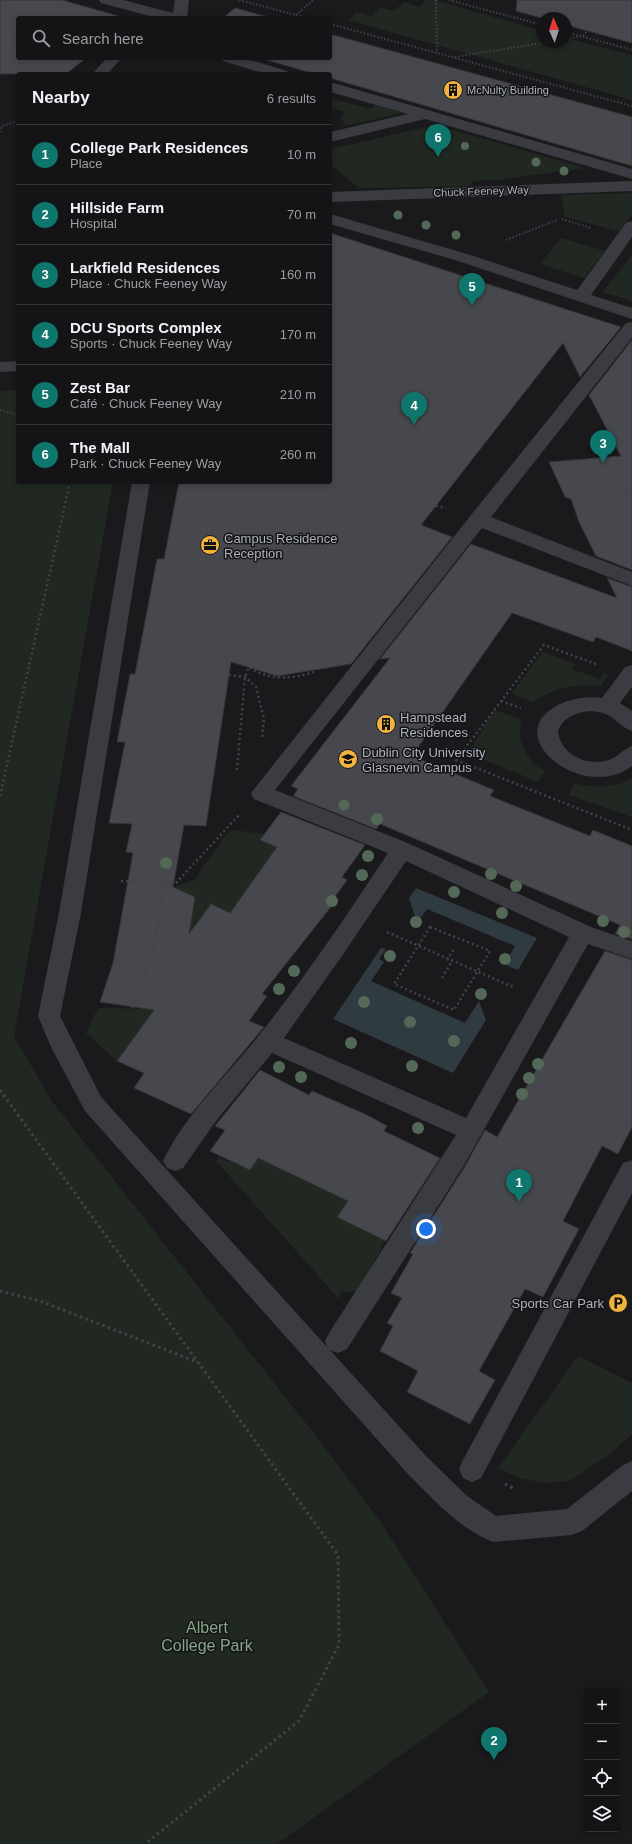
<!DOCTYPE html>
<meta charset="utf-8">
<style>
:root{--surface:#141416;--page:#212123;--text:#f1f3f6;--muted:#9d9ea1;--line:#333335;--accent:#0f766e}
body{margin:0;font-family:Helvetica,sans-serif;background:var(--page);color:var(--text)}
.controls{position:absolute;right:12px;bottom:12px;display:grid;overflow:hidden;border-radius:4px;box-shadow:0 2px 6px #0003}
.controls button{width:36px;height:36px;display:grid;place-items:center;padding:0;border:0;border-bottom:1px solid var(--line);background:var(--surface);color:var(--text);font:20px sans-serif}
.compass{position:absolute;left:536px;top:12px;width:36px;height:36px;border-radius:50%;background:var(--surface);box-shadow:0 2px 6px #0003;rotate:357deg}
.you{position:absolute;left:426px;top:1229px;width:14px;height:14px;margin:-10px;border:3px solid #fff;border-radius:50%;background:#1a73e8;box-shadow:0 0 0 6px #1a73e833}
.badge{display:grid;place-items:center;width:26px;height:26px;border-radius:50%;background:var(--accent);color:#fff;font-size:13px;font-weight:700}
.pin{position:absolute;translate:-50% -33px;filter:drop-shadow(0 1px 2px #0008)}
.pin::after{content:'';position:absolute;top:21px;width:14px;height:12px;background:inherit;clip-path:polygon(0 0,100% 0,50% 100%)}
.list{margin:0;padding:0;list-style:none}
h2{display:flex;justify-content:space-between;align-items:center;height:52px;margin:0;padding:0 16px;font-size:17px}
h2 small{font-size:13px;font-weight:400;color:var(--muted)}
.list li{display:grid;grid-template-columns:26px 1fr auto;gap:12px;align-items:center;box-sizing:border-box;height:60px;padding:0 16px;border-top:1px solid var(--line)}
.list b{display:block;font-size:15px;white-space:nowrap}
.list p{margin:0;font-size:13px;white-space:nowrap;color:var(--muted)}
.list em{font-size:13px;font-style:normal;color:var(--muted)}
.icon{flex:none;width:22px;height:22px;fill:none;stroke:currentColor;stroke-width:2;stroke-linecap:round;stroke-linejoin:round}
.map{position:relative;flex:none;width:632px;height:1844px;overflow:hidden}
.search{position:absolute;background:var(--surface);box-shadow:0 2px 6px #0003;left:16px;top:16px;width:316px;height:44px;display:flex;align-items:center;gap:10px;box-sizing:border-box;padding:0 14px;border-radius:4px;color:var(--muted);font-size:15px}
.panel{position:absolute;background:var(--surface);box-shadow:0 2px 6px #0003;left:16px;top:72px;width:316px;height:412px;border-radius:4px}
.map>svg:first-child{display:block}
</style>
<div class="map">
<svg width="632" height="1844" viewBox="0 0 632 1844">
<rect width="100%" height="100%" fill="#1a1a1d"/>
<!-- green -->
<g fill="#202821">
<path d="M426,0H435L542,31V42H566V38L632,55V100L348,20L357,12L371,16L380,7L394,11L404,2L419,7Z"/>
<path d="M330,98L371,109L375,105L401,113L345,126L341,117L345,112L330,108Z"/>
<path d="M436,125L585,168L497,180L471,181L472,186L359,188L330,164V149Z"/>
<path d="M632,193V215L620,232L564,216L562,195Z"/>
<path d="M561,238L605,251L584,278L540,264Z"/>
<path d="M632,254V301L603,292Z"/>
<path d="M18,390V482H113L14,1036L51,1100L308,1426L380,1521L489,1692L277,1844H0V391Z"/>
<path d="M543,652L576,664L572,669L600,679L604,673L609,674L601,686C575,684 554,687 533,702L511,694Z"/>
<path d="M494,710L521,719C521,725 519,732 520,738C523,751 533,766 545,771L538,782L468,753Z"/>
<path d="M632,778V817L569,795L574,783C590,788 618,788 632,778Z"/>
<path d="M232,830L264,834L260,840L277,847L230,913L171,964L172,888L195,879L224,837Z"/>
<path d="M98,1008L155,1009L117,1061L86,1033Z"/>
<path d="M218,1157L250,1170L258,1158L348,1201L338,1217L382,1239L386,1232L381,1250L357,1291L341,1292L339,1299L216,1161Z"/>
<path d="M578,1356L632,1383V1435L604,1458L569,1481L544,1483L519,1478L498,1468Z"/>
</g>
<!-- water -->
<g fill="#303a41">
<path d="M416,888L537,938L518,970L507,966L512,957L509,956L515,946L427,909L420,919L415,916L409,898Z"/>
<path d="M381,948L386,949L379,959L384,962L371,981L465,1023L479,1001L486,1020L453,1073L333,1019Z"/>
</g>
<!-- building -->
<g fill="#47484d" stroke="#343439">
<path d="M0,0H62L125,18H18V58H86L66,74H0Z"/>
<path d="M517,0H632V43L566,25V18H542L516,11Z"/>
<path d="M235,8L268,17L271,18H223Z"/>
<path d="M330,34L632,117V166L330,78V74H315L260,58H330Z"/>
<path d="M330,233L621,327L580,377L563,343L421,525L452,537L351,664L277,676L231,662L206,826L184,825L173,887L195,897L189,934L211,904L230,913L277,847L260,840L281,812L365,845L342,877L347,880L331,902L334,903L262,994L267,996L249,1021L264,1027L191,1114L134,1088L144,1073L117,1061L154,1010L100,1002L113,963L133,853L126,852L132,824L109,823L125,742H117L130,674H135L157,559H164L179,482H330Z"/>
<path d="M632,340V570L596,556L579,522L571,499L565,497L549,462L621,456L589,395Z"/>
<path d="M471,544L617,598L607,578L632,587V651L596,637L593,642L512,613L412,756L494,790L490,796L590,836L593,830L632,846V939L615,934L620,925L380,824L376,829L293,796L298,789L291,786L390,658L380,659Z"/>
<path d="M605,951L632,960V1127L618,1154L602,1146L563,1221L579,1229L543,1297L525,1289L479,1371L495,1380L470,1424L407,1392L418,1371L380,1351L393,1326L387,1323L402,1298L391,1293L413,1254L410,1253L464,1168L485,1130L497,1137Z"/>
<path d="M260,1070L309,1095L312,1091L365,1114L387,1126L384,1131L440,1158L386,1241L337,1217L348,1201L258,1158L250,1170L210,1151L225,1130L215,1126Z"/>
</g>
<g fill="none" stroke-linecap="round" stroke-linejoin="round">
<!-- path-far2 -->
<g stroke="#414349" stroke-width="2" stroke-dasharray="1.5 2" stroke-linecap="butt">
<path d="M239,0L308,18"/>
<path d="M436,0L437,53"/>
<path d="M449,0L542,25"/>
<path d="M296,15L313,0"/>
<path d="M330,24L632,106"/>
<path d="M566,32L632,50"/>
<path d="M566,39L583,36L606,9"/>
<path d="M455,57L548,42"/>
<path d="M0,132L2,126L18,121"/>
<path d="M562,219L591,228"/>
<path d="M506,240L557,220"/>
<path d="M0,410L18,415"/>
</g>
<!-- path-far1 -->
<g stroke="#414349" stroke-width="2.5" stroke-dasharray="2 3" stroke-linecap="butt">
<path d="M625,493L632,492"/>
<path d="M421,503L446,508"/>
<path d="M596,664L544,645L456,760L632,830"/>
<path d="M229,675L245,677L256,687L264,719L262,738"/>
<path d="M501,701L521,708"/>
<path d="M237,770L245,677L249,667C269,681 292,679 314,672"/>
<path d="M0,796L70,482"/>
<path d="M121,881L164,884L176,883L239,815"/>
<path d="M430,927L490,951L454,1010L394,984Z"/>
<path d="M387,932L513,987"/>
<path d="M447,960L454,949"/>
<path d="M442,978L452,961"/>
<path d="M132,1008L153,953L164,884"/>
</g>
<!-- path -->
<g stroke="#414349" stroke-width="3" stroke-dasharray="2.5 3.5" stroke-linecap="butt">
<path d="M0,1090L338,1555L339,1645L299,1721L145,1844"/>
<path d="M0,1291L40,1301L197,1362"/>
<path d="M505,1484L515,1489"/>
</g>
<!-- minor -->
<g fill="#3b3c42" fill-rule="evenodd">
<path d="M99,0H123L173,13L175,0H189L187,18H157L101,3Z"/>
<path d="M107,58H122L107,74H92Z"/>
<path d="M221,58H244L287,71L289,74H266L223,61Z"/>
<path d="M330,82L632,169V179L425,119L330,142V132L408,114L330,92Z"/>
<path d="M632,181V191L330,202V192Z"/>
<path d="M330,214L467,254L577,290L626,223L632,221V237L591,295L632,308V319L455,260L330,224Z"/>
<path d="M632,322V338L491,517L632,572V586L482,528L275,790L410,844L591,927L632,941V959L588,944L463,1167L347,1349L338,1353L330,1350L425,1455L467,1496L496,1516L567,1509L623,1465L632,1461V1491L582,1531L572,1535L493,1542C458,1528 433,1499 407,1473L85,1111L51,1047L38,1016L59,913L132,482H150L81,913L60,1016L101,1097L328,1348L325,1341L329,1333L456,1135L272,1053L216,1121L183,1168L175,1171L167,1168L163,1161C186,1113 228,1075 260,1034C306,976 347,915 388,853L254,799L251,793L471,515L626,323ZM406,861L569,937L466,1118L284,1038L344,953Z"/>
<path d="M18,361V371L0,372V362Z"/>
<path d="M632,665V687L620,703L632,711V731C622,728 616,719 606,714C590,707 564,713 558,731C560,755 589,768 611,759C619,756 623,749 632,746V766C582,804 496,734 560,704C573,698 588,696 602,698L625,667Z"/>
<path d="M632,1160V1193L481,1478L472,1482L463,1478L459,1469L463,1460L623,1163Z"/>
</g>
</g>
<!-- trees -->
<g fill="#546857">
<circle cx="433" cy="129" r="4"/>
<circle cx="465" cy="146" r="4"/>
<circle cx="536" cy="162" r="4.5"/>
<circle cx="564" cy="171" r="4.5"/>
<circle cx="398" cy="215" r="4.5"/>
<circle cx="426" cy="225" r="4.5"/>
<circle cx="456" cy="235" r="4.5"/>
<circle cx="344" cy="805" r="5.5"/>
<circle cx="377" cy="819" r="6"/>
<circle cx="368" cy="856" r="6"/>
<circle cx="166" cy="863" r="6"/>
<circle cx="491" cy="874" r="6"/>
<circle cx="362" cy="875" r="6"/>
<circle cx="516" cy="886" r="6"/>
<circle cx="454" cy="892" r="6"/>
<circle cx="332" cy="901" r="6"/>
<circle cx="502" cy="913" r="6"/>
<circle cx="603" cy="921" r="6"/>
<circle cx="416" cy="922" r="6"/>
<circle cx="624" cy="932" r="6"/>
<circle cx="390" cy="956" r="6"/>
<circle cx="505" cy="959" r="6"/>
<circle cx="294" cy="971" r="6"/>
<circle cx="279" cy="989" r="6"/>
<circle cx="481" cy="994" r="6"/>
<circle cx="364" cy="1002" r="6"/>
<circle cx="410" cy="1022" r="6"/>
<circle cx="454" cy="1041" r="6"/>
<circle cx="351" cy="1043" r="6"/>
<circle cx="538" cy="1064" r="6"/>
<circle cx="412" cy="1066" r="6"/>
<circle cx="279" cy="1067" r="6"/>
<circle cx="301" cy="1077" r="6"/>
<circle cx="529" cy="1078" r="6"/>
<circle cx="522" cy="1094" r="6"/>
<circle cx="418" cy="1128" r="6"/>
</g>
<!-- icons -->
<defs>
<g id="building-disc" transform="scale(1)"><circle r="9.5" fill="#f1b33e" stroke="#151518"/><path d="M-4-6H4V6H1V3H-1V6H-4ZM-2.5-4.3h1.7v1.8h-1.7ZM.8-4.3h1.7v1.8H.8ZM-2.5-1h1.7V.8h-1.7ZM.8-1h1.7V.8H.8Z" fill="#111"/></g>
<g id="office-disc" transform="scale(1)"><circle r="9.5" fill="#f1b33e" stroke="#151518"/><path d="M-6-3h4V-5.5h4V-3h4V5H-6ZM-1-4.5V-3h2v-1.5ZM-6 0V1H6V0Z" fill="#111"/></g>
<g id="university-disc" transform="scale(1)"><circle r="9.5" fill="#f1b33e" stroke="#151518"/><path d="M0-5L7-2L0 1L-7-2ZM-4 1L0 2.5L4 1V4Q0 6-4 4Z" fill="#111"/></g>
<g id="parking-disc" transform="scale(1)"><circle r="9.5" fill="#f1b33e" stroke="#151518"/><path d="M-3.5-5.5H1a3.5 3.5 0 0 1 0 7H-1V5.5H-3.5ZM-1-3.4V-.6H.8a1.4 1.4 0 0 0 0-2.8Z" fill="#111"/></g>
</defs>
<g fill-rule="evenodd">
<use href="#building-disc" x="453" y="90"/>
<use href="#office-disc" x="210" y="545"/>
<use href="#building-disc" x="386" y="724"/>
<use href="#university-disc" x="348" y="759"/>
<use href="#parking-disc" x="618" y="1303"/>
</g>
<g text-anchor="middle" stroke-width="3" stroke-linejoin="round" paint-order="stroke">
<!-- far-poi labels -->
<g font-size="11" fill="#adb2bc" stroke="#151518" text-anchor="start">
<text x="467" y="94">McNulty Building</text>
</g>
<!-- far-street labels -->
<g font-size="11" fill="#adb2bc" stroke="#151518">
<text transform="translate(481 191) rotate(-2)" y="4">Chuck Feeney Way</text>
</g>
<!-- poi labels -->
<g font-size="13" fill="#adb2bc" stroke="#151518" text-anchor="start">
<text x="224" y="543">Campus Residence<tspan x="224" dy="15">Reception</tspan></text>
<text x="400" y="722">Hampstead<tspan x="400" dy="15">Residences</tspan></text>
<text x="362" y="757">Dublin City University<tspan x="362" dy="15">Glasnevin Campus</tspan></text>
<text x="604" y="1308" text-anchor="end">Sports Car Park</text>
</g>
<!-- near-park labels -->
<g font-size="16" fill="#84a786" stroke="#151518">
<text x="207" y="1633">Albert<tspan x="207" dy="18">College Park</tspan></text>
</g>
</g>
</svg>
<div class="controls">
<button>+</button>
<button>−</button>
<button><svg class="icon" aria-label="locate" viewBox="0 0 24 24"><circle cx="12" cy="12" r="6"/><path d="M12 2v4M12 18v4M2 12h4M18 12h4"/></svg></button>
<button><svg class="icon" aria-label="layers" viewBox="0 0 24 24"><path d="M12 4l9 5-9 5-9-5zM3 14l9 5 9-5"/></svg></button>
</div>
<svg class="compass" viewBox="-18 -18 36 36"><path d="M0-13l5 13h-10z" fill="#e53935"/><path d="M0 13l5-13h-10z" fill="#9d9ea1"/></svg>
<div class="you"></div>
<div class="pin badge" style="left:519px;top:1202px">1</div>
<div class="pin badge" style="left:494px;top:1760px">2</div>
<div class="pin badge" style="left:603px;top:463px">3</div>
<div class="pin badge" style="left:414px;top:425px">4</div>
<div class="pin badge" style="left:472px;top:306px">5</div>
<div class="pin badge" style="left:438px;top:157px">6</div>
<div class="search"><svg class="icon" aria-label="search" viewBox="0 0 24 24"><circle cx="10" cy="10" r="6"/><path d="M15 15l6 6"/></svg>Search here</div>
<section class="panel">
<h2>Nearby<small>6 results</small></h2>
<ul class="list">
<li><span class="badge">1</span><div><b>College Park Residences</b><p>Place</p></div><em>10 m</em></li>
<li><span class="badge">2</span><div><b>Hillside Farm</b><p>Hospital</p></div><em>70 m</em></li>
<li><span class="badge">3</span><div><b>Larkfield Residences</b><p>Place · Chuck Feeney Way</p></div><em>160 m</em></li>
<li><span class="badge">4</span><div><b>DCU Sports Complex</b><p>Sports · Chuck Feeney Way</p></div><em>170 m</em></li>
<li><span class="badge">5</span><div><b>Zest Bar</b><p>Café · Chuck Feeney Way</p></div><em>210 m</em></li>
<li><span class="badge">6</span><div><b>The Mall</b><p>Park · Chuck Feeney Way</p></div><em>260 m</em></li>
</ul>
</section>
</div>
